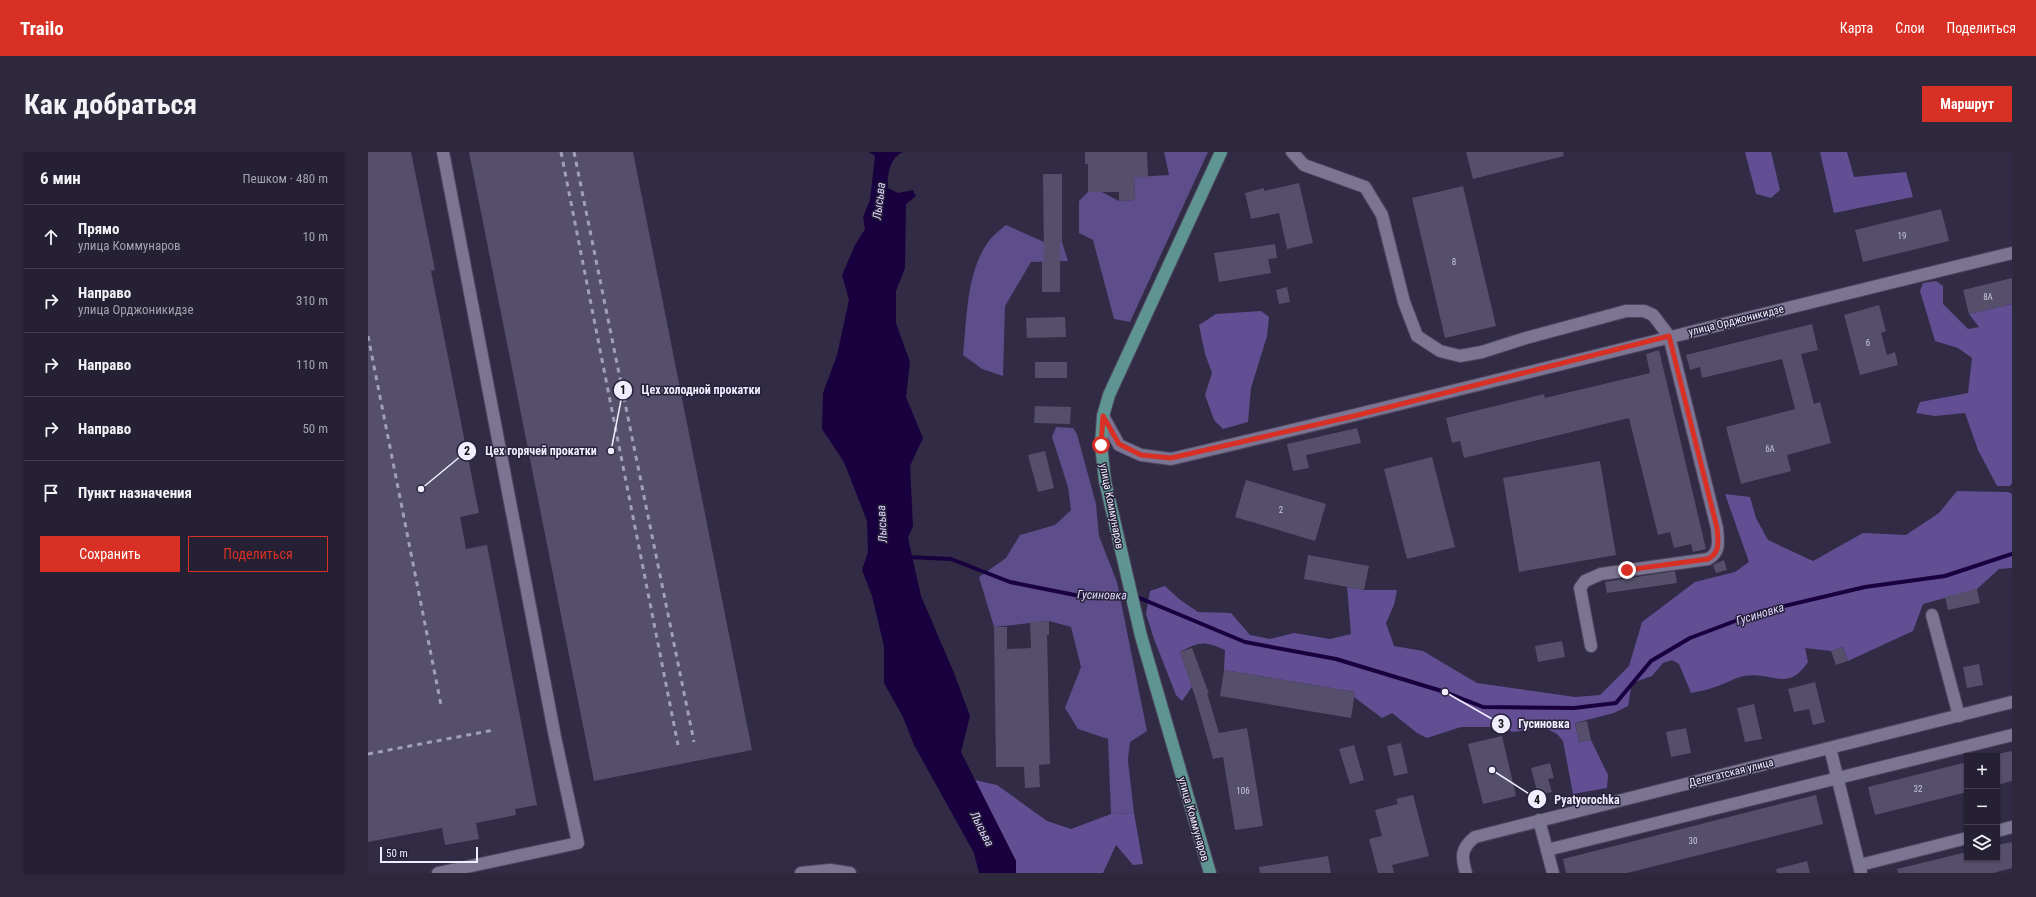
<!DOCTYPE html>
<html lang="ru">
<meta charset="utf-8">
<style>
:root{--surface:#252034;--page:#2d283c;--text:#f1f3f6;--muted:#a3a3ac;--line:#423e4f;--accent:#d93025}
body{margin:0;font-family:"Roboto Condensed",sans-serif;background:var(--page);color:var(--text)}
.controls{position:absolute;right:12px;bottom:12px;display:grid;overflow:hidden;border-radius:0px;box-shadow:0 1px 3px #0004}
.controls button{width:36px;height:36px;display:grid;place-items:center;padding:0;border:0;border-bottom:1px solid var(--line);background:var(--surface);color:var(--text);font:20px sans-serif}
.scale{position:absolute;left:12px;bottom:10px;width:98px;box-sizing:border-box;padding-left:4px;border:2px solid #f0edff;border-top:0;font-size:11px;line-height:14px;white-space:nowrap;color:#f0edff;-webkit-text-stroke:3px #27213a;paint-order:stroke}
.stop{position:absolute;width:12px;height:12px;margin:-9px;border:3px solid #d93025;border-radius:50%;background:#fff}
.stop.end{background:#d93025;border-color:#fff;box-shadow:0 1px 4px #0008}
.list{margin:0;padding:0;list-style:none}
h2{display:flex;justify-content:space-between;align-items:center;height:52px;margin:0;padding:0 16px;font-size:17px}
h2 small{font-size:13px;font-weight:400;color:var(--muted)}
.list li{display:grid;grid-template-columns:26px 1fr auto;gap:12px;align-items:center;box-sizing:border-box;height:64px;padding:0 16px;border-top:1px solid var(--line)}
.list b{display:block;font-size:15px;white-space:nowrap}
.list p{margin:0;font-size:13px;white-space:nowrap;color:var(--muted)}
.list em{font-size:13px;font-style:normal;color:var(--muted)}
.actions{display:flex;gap:8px;padding:12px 16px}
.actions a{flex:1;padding:9px 0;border:1px solid var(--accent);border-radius:0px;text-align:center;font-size:14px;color:var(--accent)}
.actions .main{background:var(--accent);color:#fff}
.icon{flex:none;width:22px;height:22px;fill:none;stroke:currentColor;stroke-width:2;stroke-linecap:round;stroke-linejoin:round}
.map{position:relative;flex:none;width:1644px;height:721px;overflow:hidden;border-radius:0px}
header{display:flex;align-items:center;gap:24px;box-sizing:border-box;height:56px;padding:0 20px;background:var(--accent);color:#fff}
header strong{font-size:19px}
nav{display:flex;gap:22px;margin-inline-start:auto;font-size:14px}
.intro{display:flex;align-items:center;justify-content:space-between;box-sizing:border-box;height:96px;padding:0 24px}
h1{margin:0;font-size:28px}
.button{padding:10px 18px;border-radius:0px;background:var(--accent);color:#fff;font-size:14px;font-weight:700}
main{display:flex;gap:24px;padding:0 24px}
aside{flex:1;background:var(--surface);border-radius:0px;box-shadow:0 1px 3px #0004}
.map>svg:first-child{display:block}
</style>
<header>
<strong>Trailo</strong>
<nav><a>Карта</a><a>Слои</a><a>Поделиться</a></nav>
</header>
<div class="intro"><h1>Как добраться</h1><a class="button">Маршрут</a></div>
<main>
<aside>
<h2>6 мин<small>Пешком · 480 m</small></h2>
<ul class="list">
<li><svg class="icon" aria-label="ahead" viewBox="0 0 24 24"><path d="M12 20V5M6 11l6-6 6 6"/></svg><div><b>Прямо</b><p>улица Коммунаров</p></div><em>10 m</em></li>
<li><svg class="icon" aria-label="right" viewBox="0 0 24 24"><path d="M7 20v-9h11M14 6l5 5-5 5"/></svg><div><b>Направо</b><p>улица Орджоникидзе</p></div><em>310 m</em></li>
<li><svg class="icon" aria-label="right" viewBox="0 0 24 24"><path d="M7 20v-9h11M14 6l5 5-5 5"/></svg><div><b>Направо</b></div><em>110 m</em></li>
<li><svg class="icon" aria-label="right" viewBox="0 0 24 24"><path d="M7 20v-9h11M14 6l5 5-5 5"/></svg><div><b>Направо</b></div><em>50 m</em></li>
<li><svg class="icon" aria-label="arrive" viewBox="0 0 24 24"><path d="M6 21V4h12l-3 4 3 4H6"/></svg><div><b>Пункт назначения</b></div></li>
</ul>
<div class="actions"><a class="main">Сохранить</a><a>Поделиться</a></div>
</aside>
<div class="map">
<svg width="1644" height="721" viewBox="0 0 1644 721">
<rect width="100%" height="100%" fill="#312b45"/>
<!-- green -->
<g fill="#5d4d8a">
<path d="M796,0H840L762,170L746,167L725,88L711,81V49L720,40H734L751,49L767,48L766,25L801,23Z"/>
<path d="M638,73L676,90H694L700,109L663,110L637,154L635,224L614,217L595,203C599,166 598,122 620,90C625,83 632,78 638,73Z"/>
<path d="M688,275L705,276L709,282L728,352L731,384L749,430L779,579L762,590L760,608L766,661L743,662L740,587L710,577L697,556L713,515L703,475L681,469L626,475L611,425L638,406L652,383L687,373L703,358L700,335L684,285Z"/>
</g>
<!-- forest -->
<g fill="#614e93">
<path d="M1377,0H1403L1412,38L1403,46L1388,42Z"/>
<path d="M1452,0H1479L1486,25L1538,20L1545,45L1466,61Z"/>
<path d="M1568,129L1575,134V152L1600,177L1611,175L1601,162L1644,152V331L1642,334H1629L1610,298L1597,261L1567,264L1548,261L1552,250L1600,241L1604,206L1590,196L1567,189L1552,139L1555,131Z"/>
<path d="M893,159L901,165L899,184L883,236L880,270L855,277L846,268L837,243L844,221L837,202L831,173L848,162Z"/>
<path d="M1589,339L1640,340L1644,342V416L1631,417L1609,437L1555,452L1545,479L1480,509L1475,495L1463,499L1437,496L1440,510C1420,541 1404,519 1376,524C1366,526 1357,532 1347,535C1339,538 1331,539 1323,541L1311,512L1304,508L1295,511L1284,524L1264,531L1260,554L1246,561L1207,571L1211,590L1223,588L1240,623L1239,636L1205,642L1195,589L1189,582L1175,575L1146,580L1127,575H1093L1059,586L1049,581L1024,561L1014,566L986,545L987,540L856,518L857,498C837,489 832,489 812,500L824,535L814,549L808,543L786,487L778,462L782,439L797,434L811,447L830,460L863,461L882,483L902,487L926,481L962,487L983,482L979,435L996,438H1029L1026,453L1018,471L1026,494L1055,499L1109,531L1207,545L1232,543L1261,514L1274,470L1327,430L1367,420L1381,410L1357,342L1382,345L1388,366L1400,388L1445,409L1495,381L1538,383L1571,361Z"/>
<path d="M607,628L629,633L679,669L703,677L743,662L766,661L775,712L765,713L748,693L735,721H648V709Z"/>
</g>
<!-- water -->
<path fill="#19003e" d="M501,0H536C522,4 519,23 520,36L530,41L545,38L548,44L538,52L537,116L528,139V171L542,210L538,245L555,286L542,314L545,374L540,386L553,444L586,521L602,564L593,600L648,709V721H611L606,701L546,593L535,565L516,531V494L504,444L494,418L500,400L499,369L476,310L454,277L455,241L469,203L481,148L474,123L487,93L497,77L495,65L502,48L507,4Z"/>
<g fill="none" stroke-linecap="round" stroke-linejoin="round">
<!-- stream -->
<path stroke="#19003e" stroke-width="4" d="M540,405L583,407L642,430L712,444L762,442L877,490L968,507L1077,540L1115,555L1206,556L1248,551L1283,509L1322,486L1391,460L1497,435L1577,424L1644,402"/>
</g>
<!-- building -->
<g fill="#554f6b">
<path d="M0,0H43L67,118L63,119L111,361L92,365L98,397L119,393L169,653L147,657L148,663L108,671L111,687L77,693L74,676L0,690Z"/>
<path d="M101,0H265L384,598L226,629Z"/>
<path d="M717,0H779L780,25H766L767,48L751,49V40H720V12H717Z"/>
<path d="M1098,0H1195L1196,4L1105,27Z"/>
<path d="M675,22H694V90H692V140H674V109H676Z"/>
<path d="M931,31L945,91L919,97L911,61L883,67L877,41L896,36V39Z"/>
<path d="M1095,34L1128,174L1077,186L1044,46Z"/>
<path d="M1573,57L1581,89L1495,110L1487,78Z"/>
<path d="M907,92L909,106L900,107L903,121L851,130L846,101Z"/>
<path d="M1644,126V152L1601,162L1595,138Z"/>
<path d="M919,135L922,150L911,152L908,138Z"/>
<path d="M1511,153L1518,179L1513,181L1519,203L1527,200L1530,213L1492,223L1476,163Z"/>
<path d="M697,165L698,185L659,186L658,166Z"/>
<path d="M1444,172L1450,198L1433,202L1446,252L1452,250L1463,291L1419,303L1423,319L1373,332L1358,275L1427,257L1414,207L1334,226L1332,215L1322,218L1318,203Z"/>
<path d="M1291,198L1338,397L1325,400L1323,392L1306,396L1302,380L1290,383L1261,266L1096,306L1092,289L1084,291L1078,266L1176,242L1177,246L1282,221L1278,202Z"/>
<rect x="667" y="210" width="32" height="16"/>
<path d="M667,254L703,255L702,272L666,271Z"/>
<path d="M989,276L993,291L938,303L941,316L925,319L919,292Z"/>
<path d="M677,299L686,336L670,340L660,303Z"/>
<path d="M1064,305L1087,395L1039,407L1016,317Z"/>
<path d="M1232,309L1248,403L1151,420L1135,326Z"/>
<path d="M878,328L958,352L947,389L867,365Z"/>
<path d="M940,403L1001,414L996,438L936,427Z"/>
<path d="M1356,408L1359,418L1348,421L1345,413Z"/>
<path d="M1307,419L1309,431L1239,441L1237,430Z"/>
<path d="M1609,437L1612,451L1580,458L1577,445Z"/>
<path d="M681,469V483H679L682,612L671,613L672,635L657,636L656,615H628L626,475H639V497L663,496L662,470Z"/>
<path d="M1194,489L1197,505L1170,510L1167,494Z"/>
<path d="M1475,495L1480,509L1468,513L1463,499Z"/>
<path d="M824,496L841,542L839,541L851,581L879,576L895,674L867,678L855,605L845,607L828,547L812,500Z"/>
<path d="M1611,512L1615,533L1599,536L1595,515Z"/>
<path d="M856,518L987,540L983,566L852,544Z"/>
<path d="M1447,530L1457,570L1445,573L1441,557L1426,560L1420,537Z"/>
<path d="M1386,552L1394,587L1377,590L1369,556Z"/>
<path d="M1219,569L1223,588L1211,590L1207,571Z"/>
<path d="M1318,576L1323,601L1303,605L1298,580Z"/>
<path d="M1134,584L1148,644L1115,652L1100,592Z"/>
<path d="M1033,591L1040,621L1026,624L1019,594Z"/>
<path d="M986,593L996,628L982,632L971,597Z"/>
<path d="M1644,599V629L1629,633V602Z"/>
<path d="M1599,610V640L1507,663L1500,635Z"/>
<path d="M1182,611L1186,626L1180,627L1184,640L1170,643L1163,616Z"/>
<path d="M1045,643L1061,704L1024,713L1026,721H1010L1001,687L1014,684L1007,658L1030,652L1028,647Z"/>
<path d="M1448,643L1455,672L1259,721H1198L1195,707Z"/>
<path d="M1644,690V716L1625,721H1530L1529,717L1599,700V706H1629V693Z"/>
<path d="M960,704L963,721H892L891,715Z"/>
<path d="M1439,709L1442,721H1409L1408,717Z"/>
</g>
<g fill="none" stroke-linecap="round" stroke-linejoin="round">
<!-- minor casing -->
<g stroke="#4d475e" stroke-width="14">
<g id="minor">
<path d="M924,0L936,13L997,35L1014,63L1036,150L1049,184L1072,199L1092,204L1114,200L1158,186L1258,159H1276L1285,163L1301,184L1349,376C1350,389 1353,400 1340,407L1233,422L1217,429L1212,436L1223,494"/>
<path d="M735,264L751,293L773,303L803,307C1084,241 1363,169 1644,101"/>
<path d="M1564,463L1591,564"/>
<path d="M1462,596L1493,721"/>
<path d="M1171,668L1185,721"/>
<path d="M1629,679L1644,675"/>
<path d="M1179,698L1644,583"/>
<path d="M1492,713L1599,686"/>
<path d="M70,721L210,691L187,585L75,0"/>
<path d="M433,721L462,718L482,721"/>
<path d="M1098,721C1093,704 1093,696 1107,685L1644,550"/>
</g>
</g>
<!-- major casing -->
<g stroke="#4d475e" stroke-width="14">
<path id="major" d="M842,721L773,484L737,329L733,293L735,264L741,243L853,0"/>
</g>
<!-- minor -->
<use href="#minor" stroke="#7b7593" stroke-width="12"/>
<!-- major -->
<use href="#major" stroke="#5e9592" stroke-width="12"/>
<!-- rail -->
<g stroke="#a39fb4" stroke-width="3" stroke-dasharray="5 5" stroke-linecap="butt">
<path d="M193,0L310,593"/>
<path d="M206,0L326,590"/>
<path d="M0,184L73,553"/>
<path d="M0,602L126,578"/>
</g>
</g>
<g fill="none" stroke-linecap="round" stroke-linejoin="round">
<!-- route -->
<path stroke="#d93025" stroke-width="5" d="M733,293L735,264L751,292L773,303L803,306L986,264L1301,184L1349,376C1350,389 1353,400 1340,407L1259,418"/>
</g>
<g text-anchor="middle" stroke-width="3" stroke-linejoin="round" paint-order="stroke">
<!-- number labels -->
<g font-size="9" fill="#c9c6da">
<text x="1534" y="87">19</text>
<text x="1086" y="113">8</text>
<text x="1620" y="148">8А</text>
<text x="1500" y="194">6</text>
<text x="1402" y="300">6А</text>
<text x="913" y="361">2</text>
<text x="1550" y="640">32</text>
<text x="875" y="642">106</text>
<text x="1325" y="692">30</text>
</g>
<!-- street labels -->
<g font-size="11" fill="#f0edff" stroke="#27213a">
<text transform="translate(1368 168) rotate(-14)" y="4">улица Орджоникидзе</text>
<text transform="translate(744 354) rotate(79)" y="4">улица Коммунаров</text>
<text transform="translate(1363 620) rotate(-14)" y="4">Делегатская улица</text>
<text transform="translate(826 667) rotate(74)" y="4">улица Коммунаров</text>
</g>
<!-- water labels -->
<g font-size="12" font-style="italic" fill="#ded6fe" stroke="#27213a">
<text transform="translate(511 49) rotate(-83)" y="4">Лысьва</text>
<text transform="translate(514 372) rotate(-93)" y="4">Лысьва</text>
<text transform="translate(734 443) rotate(1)" y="4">Гусиновка</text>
<text transform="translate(1392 462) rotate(-17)" y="4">Гусиновка</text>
<text transform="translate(614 677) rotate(63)" y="4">Лысьва</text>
</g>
</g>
<!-- callouts -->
<path fill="none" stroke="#f0edff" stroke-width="1.5" d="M243 299L255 238M53 337L99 299M1077 540L1133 572M1124 618L1169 647"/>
<g fill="#f0edff" stroke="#27213a" stroke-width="1.5">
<circle cx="243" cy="299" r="4"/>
<circle cx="53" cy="337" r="4"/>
<circle cx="1077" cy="540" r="4"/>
<circle cx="1124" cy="618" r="4"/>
<circle cx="255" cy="238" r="10"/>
<circle cx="99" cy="299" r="10"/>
<circle cx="1133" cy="572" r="10"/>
<circle cx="1169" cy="647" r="10"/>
</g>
<g font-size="12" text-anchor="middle" font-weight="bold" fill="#111">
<text x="255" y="242">1</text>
<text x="99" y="303">2</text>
<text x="1133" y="576">3</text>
<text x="1169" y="652">4</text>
</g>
<g font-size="12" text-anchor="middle" font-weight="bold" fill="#f0edff" stroke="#27213a" stroke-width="3" stroke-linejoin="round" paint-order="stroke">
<text x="333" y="242">Цех холодной прокатки</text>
<text x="173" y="303">Цех горячей прокатки</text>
<text x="1176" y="576">Гусиновка</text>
<text x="1219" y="652">Pyatyorochka</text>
</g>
</svg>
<div class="controls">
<button>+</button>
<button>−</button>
<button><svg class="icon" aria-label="layers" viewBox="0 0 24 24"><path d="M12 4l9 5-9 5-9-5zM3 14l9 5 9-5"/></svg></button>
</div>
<div class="scale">50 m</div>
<div class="stop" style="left:733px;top:293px"></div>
<div class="stop end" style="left:1259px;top:418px"></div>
</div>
</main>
